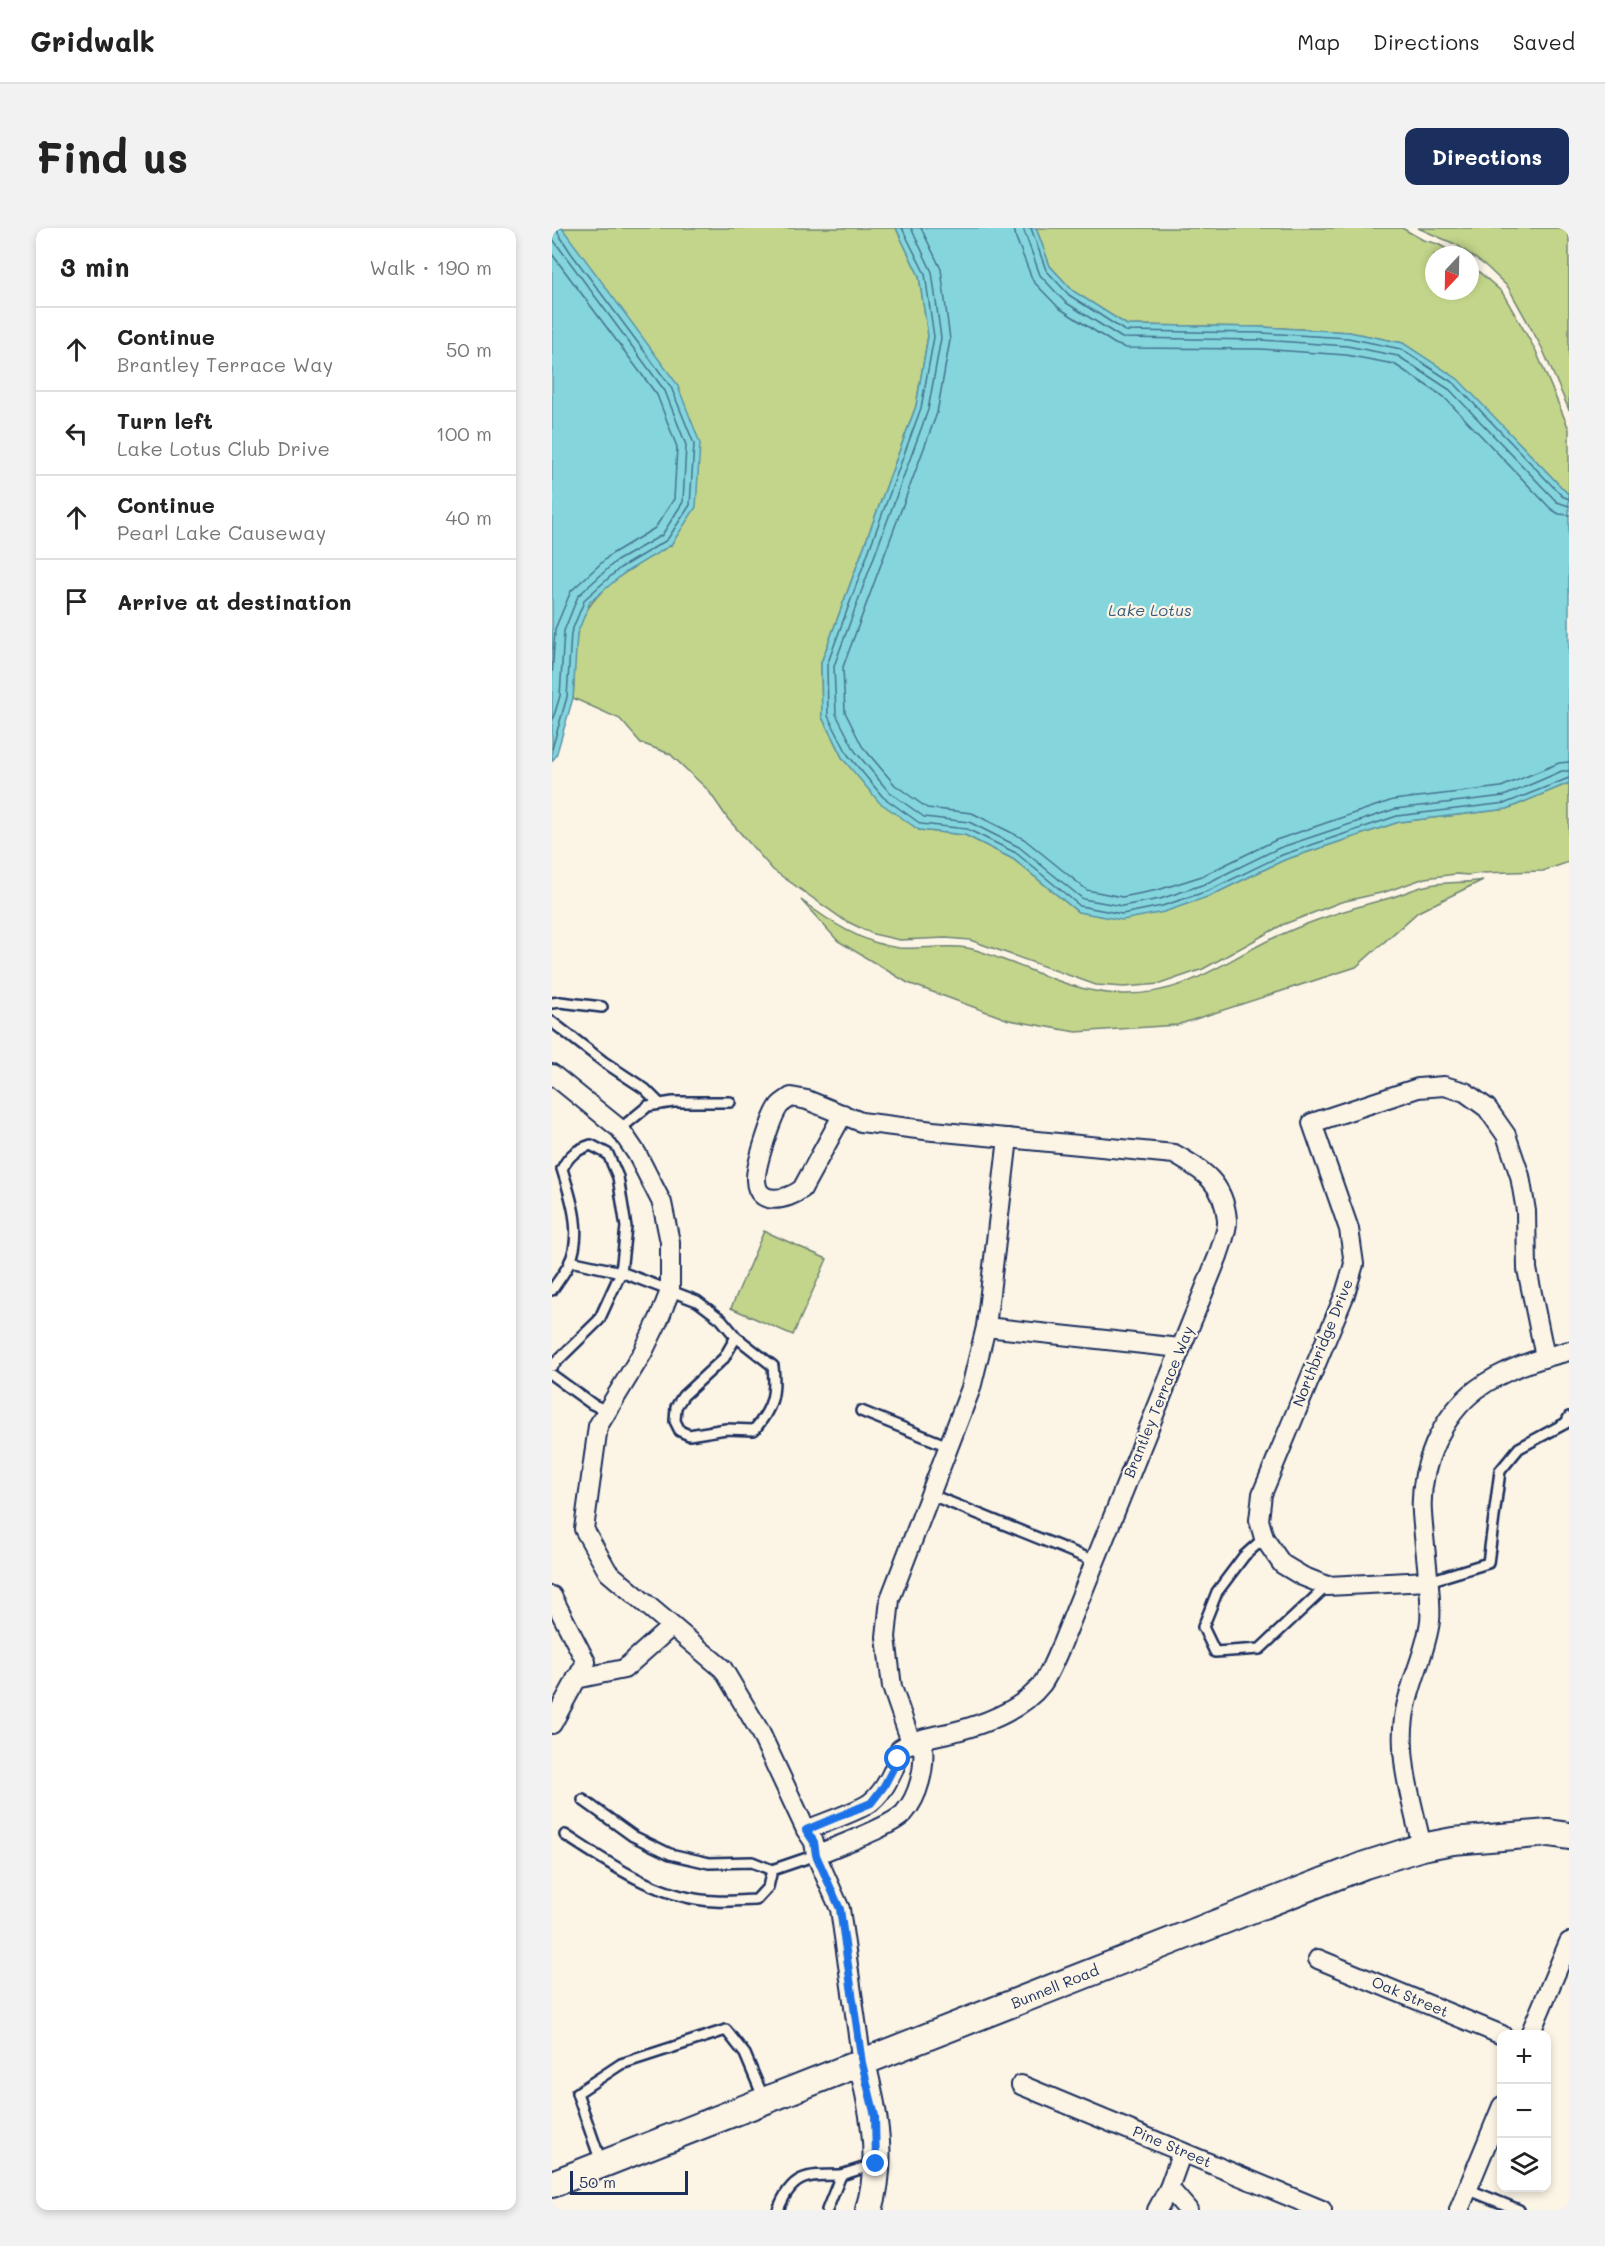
<!DOCTYPE html>
<meta charset="utf-8">
<style>
:root{--surface:#fff;--page:#f2f2f2;--text:#222;--muted:#767676;--line:#e0e0e0;--accent:#1b2f5e}
body{margin:0;font-family:Mali,sans-serif;background:var(--page);color:var(--text)}
.controls{position:absolute;right:18px;bottom:18px;display:grid;overflow:hidden;border-radius:12px;box-shadow:0 3px 9px #0003}
.controls button{width:54px;height:54px;display:grid;place-items:center;padding:0;border:0;border-bottom:2px solid var(--line);background:var(--surface);color:var(--text);font:30px sans-serif}
.compass{position:absolute;left:873px;top:18px;width:54px;height:54px;border-radius:50%;background:var(--surface);box-shadow:0 3px 9px #0003;rotate:202deg}
.scale{position:absolute;left:18px;bottom:15px;width:118px;box-sizing:border-box;padding-left:6px;border:3px solid #1b2f5e;border-top:0;font-size:16px;line-height:21px;white-space:nowrap;color:#1b2f5e;-webkit-text-stroke:4px #fcf5e5;paint-order:stroke}
.stop{position:absolute;width:18px;height:18px;margin:-14px;border:4px solid #1a73e8;border-radius:50%;background:#fff}
.stop.end{background:#1a73e8;border-color:#fff;box-shadow:0 2px 6px #0008}
.list{margin:0;padding:0;list-style:none}
h2{display:flex;justify-content:space-between;align-items:center;height:78px;margin:0;padding:0 24px;font-size:26px}
h2 small{font-size:20px;font-weight:400;color:var(--muted)}
.list li{display:grid;grid-template-columns:39px 1fr auto;gap:18px;align-items:center;box-sizing:border-box;height:84px;padding:0 24px;border-top:2px solid var(--line)}
.list b{display:block;font-size:22px;white-space:nowrap}
.list p{margin:0;font-size:20px;white-space:nowrap;color:var(--muted)}
.list em{font-size:20px;font-style:normal;color:var(--muted)}
.icon{flex:none;width:33px;height:33px;fill:none;stroke:currentColor;stroke-width:2;stroke-linecap:round;stroke-linejoin:round}
.map{position:relative;flex:none;width:1017px;height:1982px;overflow:hidden;border-radius:12px}
header{display:flex;align-items:center;gap:36px;box-sizing:border-box;height:84px;padding:0 30px;background:var(--surface);border-bottom:2px solid var(--line)}
header strong{font-size:28px}
nav{display:flex;gap:33px;margin-inline-start:auto;font-size:21px}
.intro{display:flex;align-items:center;justify-content:space-between;box-sizing:border-box;height:144px;padding:0 36px}
h1{margin:0;font-size:42px}
.button{padding:15px 27px;border-radius:12px;background:var(--accent);color:#fff;font-size:21px;font-weight:700}
main{display:flex;gap:36px;padding:0 36px}
aside{flex:1;background:var(--surface);border-radius:12px;box-shadow:0 3px 9px #0003}
.map>svg:first-child{display:block}
</style>
<header>
<strong>Gridwalk</strong>
<nav><a>Map</a><a>Directions</a><a>Saved</a></nav>
</header>
<div class="intro"><h1>Find us</h1><a class="button">Directions</a></div>
<main>
<aside>
<h2>3 min<small>Walk · 190 m</small></h2>
<ul class="list">
<li><svg class="icon" aria-label="ahead" viewBox="0 0 24 24"><path d="M12 20V5M6 11l6-6 6 6"/></svg><div><b>Continue</b><p>Brantley Terrace Way</p></div><em>50 m</em></li>
<li><svg class="icon" aria-label="left" viewBox="0 0 24 24"><path d="M17 20v-9H6M10 6l-5 5 5 5"/></svg><div><b>Turn left</b><p>Lake Lotus Club Drive</p></div><em>100 m</em></li>
<li><svg class="icon" aria-label="ahead" viewBox="0 0 24 24"><path d="M12 20V5M6 11l6-6 6 6"/></svg><div><b>Continue</b><p>Pearl Lake Causeway</p></div><em>40 m</em></li>
<li><svg class="icon" aria-label="arrive" viewBox="0 0 24 24"><path d="M6 21V4h12l-3 4 3 4H6"/></svg><div><b>Arrive at destination</b></div></li>
</ul>
</aside>
<div class="map">
<svg width="1017" height="1982" viewBox="0 0 1017 1982">
<rect width="100%" height="100%" fill="#fcf5e5"/>
<filter id="ink" filterUnits="userSpaceOnUse"><feTurbulence type="fractalNoise" baseFrequency=".0167" numOctaves="2"/><feDisplacementMap in="SourceGraphic" scale="12" xChannelSelector="R" yChannelSelector="G"/><feConvolveMatrix kernelMatrix="1 2 1 2 8 2 1 2 1" color-interpolation-filters="sRGB"/></filter>
<g filter="url(#ink)">
<!-- green -->
<g fill="#c2d58a" stroke="#6e8274" stroke-width="1.5">
<path d="M10,0H344L367,48L376,108L364,178L269,435L270,489L291,531L367,602L413,607L461,631L526,684L658,668L732,632L847,594L955,581L1017,555V634L991,643L930,645L916,647L904,646L873,650L833,664L789,674L730,697L651,741L608,756L572,759L544,757L418,712L394,710L348,712L321,706L292,692L221,642L176,591L156,562L118,526L89,515L68,491L21,470C23,450 21,426 25,406C36,360 82,339 119,317L24,22Z"/>
<path d="M484,0H850L871,12L886,16L905,27H882V63H918V36L950,64L984,123L1017,201V267L966,214L851,115L797,104L710,99L575,97L521,63L498,38Z"/>
<path d="M866,0H1017V182L990,120L956,59L935,39L905,17Z"/>
<path d="M931,652L866,684L804,739L625,797L524,804L457,792L356,755L286,713L249,672C278,694 310,715 347,720C369,722 392,716 415,720C427,722 438,727 449,731C488,745 529,766 571,766C640,767 676,728 735,704C767,690 800,680 834,671C847,668 860,661 873,658C892,653 912,656 931,652Z"/>
<path d="M212,1003L275,1031L241,1107L179,1080Z"/>
</g>
<!-- water -->
<g fill="#84d6dc" stroke="#5a93aa" stroke-width="1.5">
<path d="M0,0H10L125,156L148,215L144,279L119,317L72,345L38,374L25,406L21,470L4,528L0,533Z"/>
<path d="M344,0H484L498,38L521,63L575,97L710,99L797,104L851,115L906,151L1017,267V555L955,581L847,594L732,632L658,668L612,684L570,692L526,684L461,631L413,607L367,602L327,574L291,531L270,489L269,435L364,178L376,108L367,48Z"/>
</g>
<g fill="none" stroke-linecap="round" stroke-linejoin="round">
<!-- shore -->
<g stroke="#457290" stroke-width="1.5">
<path d="M350,0L373,46L382,109L369,180L275,437L276,488L296,527L331,569L369,596L415,601L464,625L528,678L570,686L610,678L656,663L730,627L845,588L954,575L1017,550"/>
<path d="M359,0L380,44L389,110L376,182L282,438L284,486L303,523L337,564L372,589L417,594L467,619L531,671L570,678L608,671L653,656L727,620L843,581L952,568L1010,543H1017"/>
<path d="M369,0L389,41L398,112L385,185L291,439L293,484L310,518L343,557L375,580L420,585L472,611L535,662L570,669L606,662L650,648L724,612L841,572L949,559L1007,535L1017,534"/>
<path d="M462,0L464,10L481,53L507,80L563,116L574,120L709,121L794,127L842,136L892,169L999,281L1007,286L1017,287"/>
<path d="M471,0L488,47L513,74L570,110L710,112L795,118L846,128L898,162L1005,274L1017,278"/>
<path d="M479,0L494,42L517,67L573,103L710,105L796,110L849,121L903,156L1010,268L1017,271"/>
<path d="M0,10L113,163L134,217L131,274L110,307L63,334L26,368L12,403L8,468L0,494"/>
<path d="M0,26L105,167L125,219L122,271L103,300L58,327L19,363L3,401L0,450"/>
<path d="M0,521L15,469L19,405L33,371L68,340L115,312L138,277L142,216L119,159L19,25L6,5L5,0"/>
</g>
<!-- lane casing -->
<g stroke="#1b2f5e" stroke-width="14">
<g id="lane">
<path d="M0,775L8,774L50,779"/>
<path d="M0,794L52,834L93,861L108,876"/>
<path d="M68,901L96,878L121,874H178"/>
<path d="M18,1033L69,1044L145,1073L169,1091L184,1109L221,1138C224,1165 221,1180 202,1202L174,1201L137,1207L128,1203L123,1193L124,1179L131,1168L172,1130L184,1109"/>
<path d="M0,1062C6,1053 14,1043 18,1034C31,1004 19,970 10,941C17,927 24,922 39,917L56,926L66,949L74,999L69,1044L47,1092L0,1138"/>
<path d="M0,1147L40,1176L55,1183"/>
<path d="M309,1183L396,1218"/>
<path d="M377,1266L543,1333"/>
<path d="M712,1310L692,1328L665,1364L651,1399L663,1424L708,1421L775,1358"/>
<path d="M877,1353L936,1335L948,1243L967,1220L1014,1195L1017,1189"/>
<path d="M31,1572L81,1608L118,1626L157,1635L200,1634L220,1642"/>
<path d="M13,1607C58,1636 107,1671 163,1673C177,1674 191,1672 204,1672L216,1659L220,1642L264,1627"/>
<path d="M49,1934L25,1865L69,1836L174,1802L193,1826L212,1871"/>
<path d="M915,1961L967,1982"/>
<path d="M226,1982C240,1946 254,1947 289,1947"/>
<path d="M275,1982L289,1947L321,1937"/>
</g>
</g>
<!-- street casing -->
<g stroke="#1b2f5e" stroke-width="22">
<g id="street">
<path d="M0,846L68,901L85,926L110,975L118,1014V1063L107,1091L91,1124L46,1198L32,1301L56,1344L171,1441L207,1502L254,1602L262,1614L264,1627L288,1681L310,1835"/>
<path d="M434,1099L628,1120"/>
<path d="M877,1353L775,1358L750,1348L730,1336L712,1310L707,1292L710,1266L793,1066L802,1036L797,1001L760,895L866,860L892,858L913,864L935,880L954,907L968,948L974,983L975,1041L993,1129"/>
<path d="M0,1368L34,1434L0,1496"/>
<path d="M24,1451L72,1441L120,1398"/>
<path d="M254,1602C268,1596 308,1583 319,1574C333,1563 345,1538 348,1521C364,1510 383,1508 401,1504C433,1496 469,1483 490,1456C498,1445 503,1430 509,1418L666,1028C669,1018 676,1002 675,992C672,955 651,942 622,926L381,903L309,894L255,872L239,869C236,871 231,874 228,877C220,886 203,939 204,952C205,979 235,972 250,961L291,886"/>
<path d="M870,1619C861,1577 846,1533 852,1490C856,1457 874,1426 878,1393C879,1386 878,1378 878,1371C876,1342 872,1313 870,1285C867,1240 889,1188 925,1161C952,1141 985,1131 1017,1123"/>
<path d="M264,1627C284,1618 339,1599 352,1585C367,1568 373,1540 371,1519L359,1514L340,1459L334,1409L338,1371L419,1160L434,1099L456,910"/>
<path d="M766,1731L950,1807"/>
<path d="M978,1806L1017,1714"/>
<path d="M469,1857L770,1982"/>
<path d="M617,1960L636,1982"/>
<path d="M605,1982L617,1960L630,1924"/>
<path d="M907,1982L950,1878"/>
</g>
</g>
<!-- secondary casing -->
<g stroke="#1b2f5e" stroke-width="30">
<g id="secondary">
<path d="M310,1835C322,1884 332,1932 317,1982"/>
<path d="M0,1956L813,1637L870,1619L901,1613L997,1605L1017,1608"/>
</g>
</g>
<!-- lane -->
<use href="#lane" stroke="#fcf5e5" stroke-width="9"/>
<!-- street -->
<use href="#street" stroke="#fcf5e5" stroke-width="18"/>
<!-- secondary -->
<use href="#secondary" stroke="#fcf5e5" stroke-width="26"/>
</g>
</g>
<g fill="none" stroke-linecap="round" stroke-linejoin="round" filter="url(#ink)">
<!-- route -->
<path stroke="#1a73e8" stroke-width="8" d="M324,1936L323,1888L310,1835L288,1681L264,1627L262,1614L254,1602L319,1575L332,1558L346,1531"/>
</g>
<g text-anchor="middle" stroke-width="4.5" stroke-linejoin="round" paint-order="stroke">
<!-- street labels -->
<g font-size="15" fill="#1b2f5e" stroke="#fcf5e5">
<text transform="translate(771 1115) rotate(-68)" y="5">Northbridge Drive</text>
<text transform="translate(607 1174) rotate(-68)" y="5">Brantley Terrace Way</text>
<text transform="translate(503 1759) rotate(-22)" y="5">Bunnell Road</text>
<text transform="translate(858 1769) rotate(23)" y="5">Oak Street</text>
<text transform="translate(620 1919) rotate(23)" y="5">Pine Street</text>
</g>
<!-- water labels -->
<g font-size="16" font-style="italic" fill="#35597e" stroke="#fcf5e5">
<text x="598" y="388">Lake Lotus</text>
</g>
</g>
</svg>
<div class="controls">
<button>+</button>
<button>−</button>
<button><svg class="icon" aria-label="layers" viewBox="0 0 24 24"><path d="M12 4l9 5-9 5-9-5zM3 14l9 5 9-5"/></svg></button>
</div>
<svg class="compass" viewBox="-18 -18 36 36"><path d="M0-13l5 13h-10z" fill="#e53935"/><path d="M0 13l5-13h-10z" fill="#767676"/></svg>
<div class="scale">50 m</div>
<div class="stop" style="left:346px;top:1531px"></div>
<div class="stop end" style="left:324px;top:1936px"></div>
</div>
</main>
